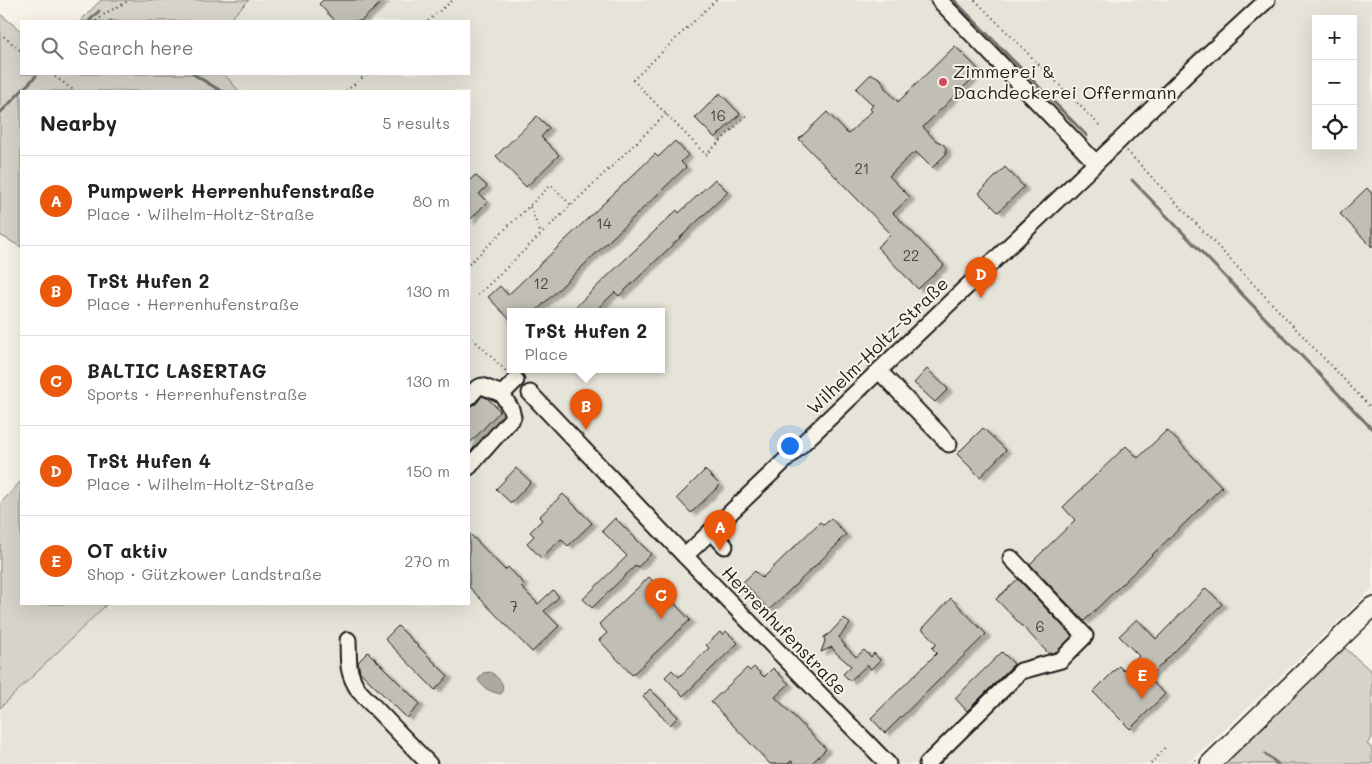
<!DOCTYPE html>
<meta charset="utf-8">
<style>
:root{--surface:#fff;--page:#f2f2f2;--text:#222;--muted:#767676;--line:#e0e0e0;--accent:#ea580c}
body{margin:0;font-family:Mali,sans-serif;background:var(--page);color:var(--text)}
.controls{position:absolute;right:15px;top:15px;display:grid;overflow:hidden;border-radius:0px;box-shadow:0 5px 20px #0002}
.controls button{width:45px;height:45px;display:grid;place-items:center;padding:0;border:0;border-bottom:1px solid var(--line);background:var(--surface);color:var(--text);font:25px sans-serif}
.you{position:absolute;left:789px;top:445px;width:18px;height:18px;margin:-12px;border:4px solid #fff;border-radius:50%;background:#1a73e8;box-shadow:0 0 0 8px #1a73e833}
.badge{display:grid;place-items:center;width:32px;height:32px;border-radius:50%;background:var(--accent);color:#fff;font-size:16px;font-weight:700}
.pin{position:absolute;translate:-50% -41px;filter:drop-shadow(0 1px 2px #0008)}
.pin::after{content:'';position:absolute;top:26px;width:18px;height:15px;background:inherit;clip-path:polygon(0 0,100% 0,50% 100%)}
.popup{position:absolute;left:507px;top:308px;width:158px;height:65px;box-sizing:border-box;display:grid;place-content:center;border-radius:0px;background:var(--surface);filter:drop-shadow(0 1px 4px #0005);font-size:16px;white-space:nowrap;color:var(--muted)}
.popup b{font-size:19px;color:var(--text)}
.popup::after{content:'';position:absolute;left:50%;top:100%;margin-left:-10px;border:10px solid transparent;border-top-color:var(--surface)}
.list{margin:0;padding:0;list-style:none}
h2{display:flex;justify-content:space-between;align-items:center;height:65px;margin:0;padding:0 20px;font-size:21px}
h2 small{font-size:16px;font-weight:400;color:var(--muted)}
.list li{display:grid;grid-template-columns:32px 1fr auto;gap:15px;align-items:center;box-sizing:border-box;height:90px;padding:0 20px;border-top:1px solid var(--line)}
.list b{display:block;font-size:19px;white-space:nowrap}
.list p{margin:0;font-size:16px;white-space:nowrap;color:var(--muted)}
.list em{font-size:16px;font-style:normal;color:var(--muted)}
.icon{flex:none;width:28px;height:28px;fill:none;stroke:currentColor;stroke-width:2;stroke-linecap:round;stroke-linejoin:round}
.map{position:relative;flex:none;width:1372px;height:764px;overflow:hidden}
.search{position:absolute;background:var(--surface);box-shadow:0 5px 20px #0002;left:20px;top:20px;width:450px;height:55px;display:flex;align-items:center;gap:12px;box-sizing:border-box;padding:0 18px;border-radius:0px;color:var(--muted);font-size:19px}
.panel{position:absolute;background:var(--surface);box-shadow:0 5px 20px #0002;left:20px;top:90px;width:450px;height:515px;border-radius:0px}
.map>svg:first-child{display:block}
</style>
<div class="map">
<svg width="1372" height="764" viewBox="0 0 1372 764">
<defs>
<filter id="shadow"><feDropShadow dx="5" dy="3" stdDeviation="1" flood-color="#0004"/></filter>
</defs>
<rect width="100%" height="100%" fill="#f7f3e8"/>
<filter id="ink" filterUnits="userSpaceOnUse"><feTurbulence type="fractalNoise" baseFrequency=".02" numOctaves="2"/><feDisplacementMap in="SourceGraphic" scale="10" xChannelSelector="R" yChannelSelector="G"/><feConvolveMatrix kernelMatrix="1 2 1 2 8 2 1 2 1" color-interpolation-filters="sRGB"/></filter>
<g filter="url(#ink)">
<!-- built -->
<path fill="#e6e3d9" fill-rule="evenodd" d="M249,0H1372V589L1209,745L1186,764H0V708L107,604H469V91H239L224,74H469V21H228ZM1316,19H1353V146H1316ZM511,311H661V369H511Z"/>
<!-- green -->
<g fill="#d7d3cb" stroke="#7a7874">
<path d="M101,0H249L228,21H80Z"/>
<path d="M0,14L21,31V74H224L239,91H21V247L0,235Z"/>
<path d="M21,481V604H107L0,708V504Z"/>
<path d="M1343,646L1372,672V738L1367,744L1372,748V764H1223Z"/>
</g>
<!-- water -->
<path fill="#aca9a2" stroke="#72716c" d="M491,672C499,679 506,683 501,694C491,692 484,689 478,680L483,673Z"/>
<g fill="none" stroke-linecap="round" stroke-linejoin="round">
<!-- stream -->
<g stroke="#72716c" stroke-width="3">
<path d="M954,0L1087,136"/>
<path d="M89,21L99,11"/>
<path d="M110,21H111"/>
<path d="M193,74L221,91"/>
<path d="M0,113L36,76"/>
<path d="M1132,180L1372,429"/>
<path d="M1265,754L1278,764"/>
</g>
</g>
<!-- building -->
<g fill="#c0beb5" stroke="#1c1c1c" filter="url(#shadow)">
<path d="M323,0H384L361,21H335L319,4Z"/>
<path d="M955,46L980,71L923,127L935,140L943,144L946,148V154L932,168L916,152L914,154L913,153L889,176L910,197L893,213L944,265L918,289L877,247L891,234L799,139L827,112L848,134L872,111L870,109L873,105L856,89L870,75H874L881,79L885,88L898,102Z"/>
<path d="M720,93L740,114L715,138L695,118Z"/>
<path d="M537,116L549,128L541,137L559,155L526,187L496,156Z"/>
<path d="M675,141L688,155L681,162L686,167L536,311H511V321L488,297L500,286L508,295L655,154L658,157Z"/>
<path d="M1005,167L1024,187L998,212L979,193Z"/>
<path d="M475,175L487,186L479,194L487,202L469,221V181Z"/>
<path d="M715,179L728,192L619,296L615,292L595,311H571L677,210L679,213Z"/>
<path d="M1367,188L1372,194V247L1340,214Z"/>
<path d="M927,369L948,389L935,402L914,383Z"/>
<path d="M482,396L487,398L500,411L469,444V406L476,404Z"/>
<path d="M983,428L1006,450L980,477L957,454Z"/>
<path d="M1167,430L1222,487L1084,621L1030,564L1075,520L1063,507L1126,446L1138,458Z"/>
<path d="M516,468L531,482L511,503L496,489Z"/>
<path d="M705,470L720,485L691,513L677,498Z"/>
<path d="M563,494L592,523L568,546L561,539L541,558L527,543L534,536L530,532L542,520L539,517Z"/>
<path d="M615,518L651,554L638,567L636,565L592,608L583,599L627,556L602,531Z"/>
<path d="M831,518L846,535L839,541L840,542L769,610L743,582L755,571L762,578L820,522L824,525Z"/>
<path d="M469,533L505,570L508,567L524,584L521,587L538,604L553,590L559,597L544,611L559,626L532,652L469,587Z"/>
<path d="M649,577L690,620L632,675L599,640L607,633L599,624Z"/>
<path d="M1018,579L1072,636L1056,652L1049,654L996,599Z"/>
<path d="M1206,588L1222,604L1148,678L1165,694L1130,729L1093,692L1119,666L1124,671L1139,656L1119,636L1137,619L1156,639Z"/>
<path d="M951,598L986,634L885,733L871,718L937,653L932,648L937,644L922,629Z"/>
<path d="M844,618L850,624L839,637L845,646L856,657L864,650L871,657L874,653L880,660L871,669L867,665L850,681L843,674L851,666L835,652L832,647L821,652L825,641L824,637L829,634Z"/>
<path d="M398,626L448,676L435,690L385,639Z"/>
<path d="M726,631L738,643L683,696L665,677L672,670L679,677L709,648L706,645L720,632L723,635Z"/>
<path d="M368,652L420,704L407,718L360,672L358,662Z"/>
<path d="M1002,652L1014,664L967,711L955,698Z"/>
<path d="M754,667L764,677L773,668L789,684L775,697L826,749L811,764H795L791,761L788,764H770L711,702L747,668L750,671Z"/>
<path d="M650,689L678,717L670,725L643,696Z"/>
</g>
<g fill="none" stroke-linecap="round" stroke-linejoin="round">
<!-- minor casing -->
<g stroke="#1c1c1c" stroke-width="19">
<g id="minor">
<path d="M939,0L1096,163"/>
<path d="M879,371L949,444"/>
<path d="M530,393L685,556L888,764"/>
<path d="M502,394L516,380"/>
<path d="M469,397L477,388L482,386L502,394L511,409L513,417L469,467"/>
<path d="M711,531L725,546"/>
<path d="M685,556L1118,142L1190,71L1267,0"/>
<path d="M348,640C349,662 346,671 359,691L429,764"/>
<path d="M927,764L1021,671L1061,660L1085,636L1011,558"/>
</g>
</g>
<!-- major casing -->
<g stroke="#1c1c1c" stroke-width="22">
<path id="major" d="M1210,764L1372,607"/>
</g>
<!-- path -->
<g stroke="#1c1c1c" stroke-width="2" stroke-dasharray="1 4" stroke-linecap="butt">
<path d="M716,0L633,80L706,155L748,114"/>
<path d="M975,0L1101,127"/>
<path d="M96,21L106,13L130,0"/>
<path d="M428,21L453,0"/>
<path d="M0,33L21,51"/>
<path d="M51,74L75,91"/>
<path d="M346,91L367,74"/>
<path d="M1127,151L1372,409"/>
<path d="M530,207L541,234"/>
<path d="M469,264L551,185L572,206"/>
<path d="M478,295L666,114"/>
<path d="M469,335L506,371"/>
<path d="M1151,764L1166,746"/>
<path d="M1192,764L1196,760"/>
</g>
<!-- minor -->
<use href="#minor" stroke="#f7f3e8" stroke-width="15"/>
<!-- major -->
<use href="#major" stroke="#f7f3e8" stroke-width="19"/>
</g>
</g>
<!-- markers -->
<circle fill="#d1495b" stroke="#f7f3e8" stroke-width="2" cx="943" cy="82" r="5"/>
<g text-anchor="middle" stroke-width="4" stroke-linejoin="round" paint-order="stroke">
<!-- number labels -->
<g font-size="15" fill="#454442">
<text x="718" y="121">16</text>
<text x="862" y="174">21</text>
<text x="604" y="229">14</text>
<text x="911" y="261">22</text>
<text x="541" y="289">12</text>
<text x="514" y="612">7</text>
<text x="1040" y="632">6</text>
</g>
<!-- poi labels -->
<g font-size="18" fill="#1c1c1c" stroke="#f7f3e8" text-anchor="start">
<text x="953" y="78">Zimmerei &amp;<tspan x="953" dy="21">Dachdeckerei Offermann</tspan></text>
</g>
<!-- street labels -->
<g font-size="18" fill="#1c1c1c" stroke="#f7f3e8">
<text transform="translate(878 346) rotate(-44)" y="6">Wilhelm-Holtz-Straße</text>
<text transform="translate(784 631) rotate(46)" y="6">Herrenhufenstraße</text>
</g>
</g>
</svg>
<div class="controls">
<button>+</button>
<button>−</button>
<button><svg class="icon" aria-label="locate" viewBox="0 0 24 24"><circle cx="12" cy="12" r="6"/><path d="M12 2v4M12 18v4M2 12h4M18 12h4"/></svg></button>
</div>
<div class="you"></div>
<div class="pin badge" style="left:720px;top:551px">A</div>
<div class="pin badge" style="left:586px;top:430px">B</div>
<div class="popup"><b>TrSt Hufen 2</b>Place</div>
<div class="pin badge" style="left:661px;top:619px">C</div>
<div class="pin badge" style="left:981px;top:298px">D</div>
<div class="pin badge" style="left:1142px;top:699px">E</div>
<div class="search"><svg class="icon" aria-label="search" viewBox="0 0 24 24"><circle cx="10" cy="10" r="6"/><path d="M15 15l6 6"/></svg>Search here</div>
<section class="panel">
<h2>Nearby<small>5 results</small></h2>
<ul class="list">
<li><span class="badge">A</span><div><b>Pumpwerk Herrenhufenstraße</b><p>Place · Wilhelm-Holtz-Straße</p></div><em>80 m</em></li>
<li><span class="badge">B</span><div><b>TrSt Hufen 2</b><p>Place · Herrenhufenstraße</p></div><em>130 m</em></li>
<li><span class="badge">C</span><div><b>BALTIC LASERTAG</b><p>Sports · Herrenhufenstraße</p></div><em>130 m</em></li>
<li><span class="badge">D</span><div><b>TrSt Hufen 4</b><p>Place · Wilhelm-Holtz-Straße</p></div><em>150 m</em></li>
<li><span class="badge">E</span><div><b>OT aktiv</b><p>Shop · Gützkower Landstraße</p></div><em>270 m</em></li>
</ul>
</section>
</div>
